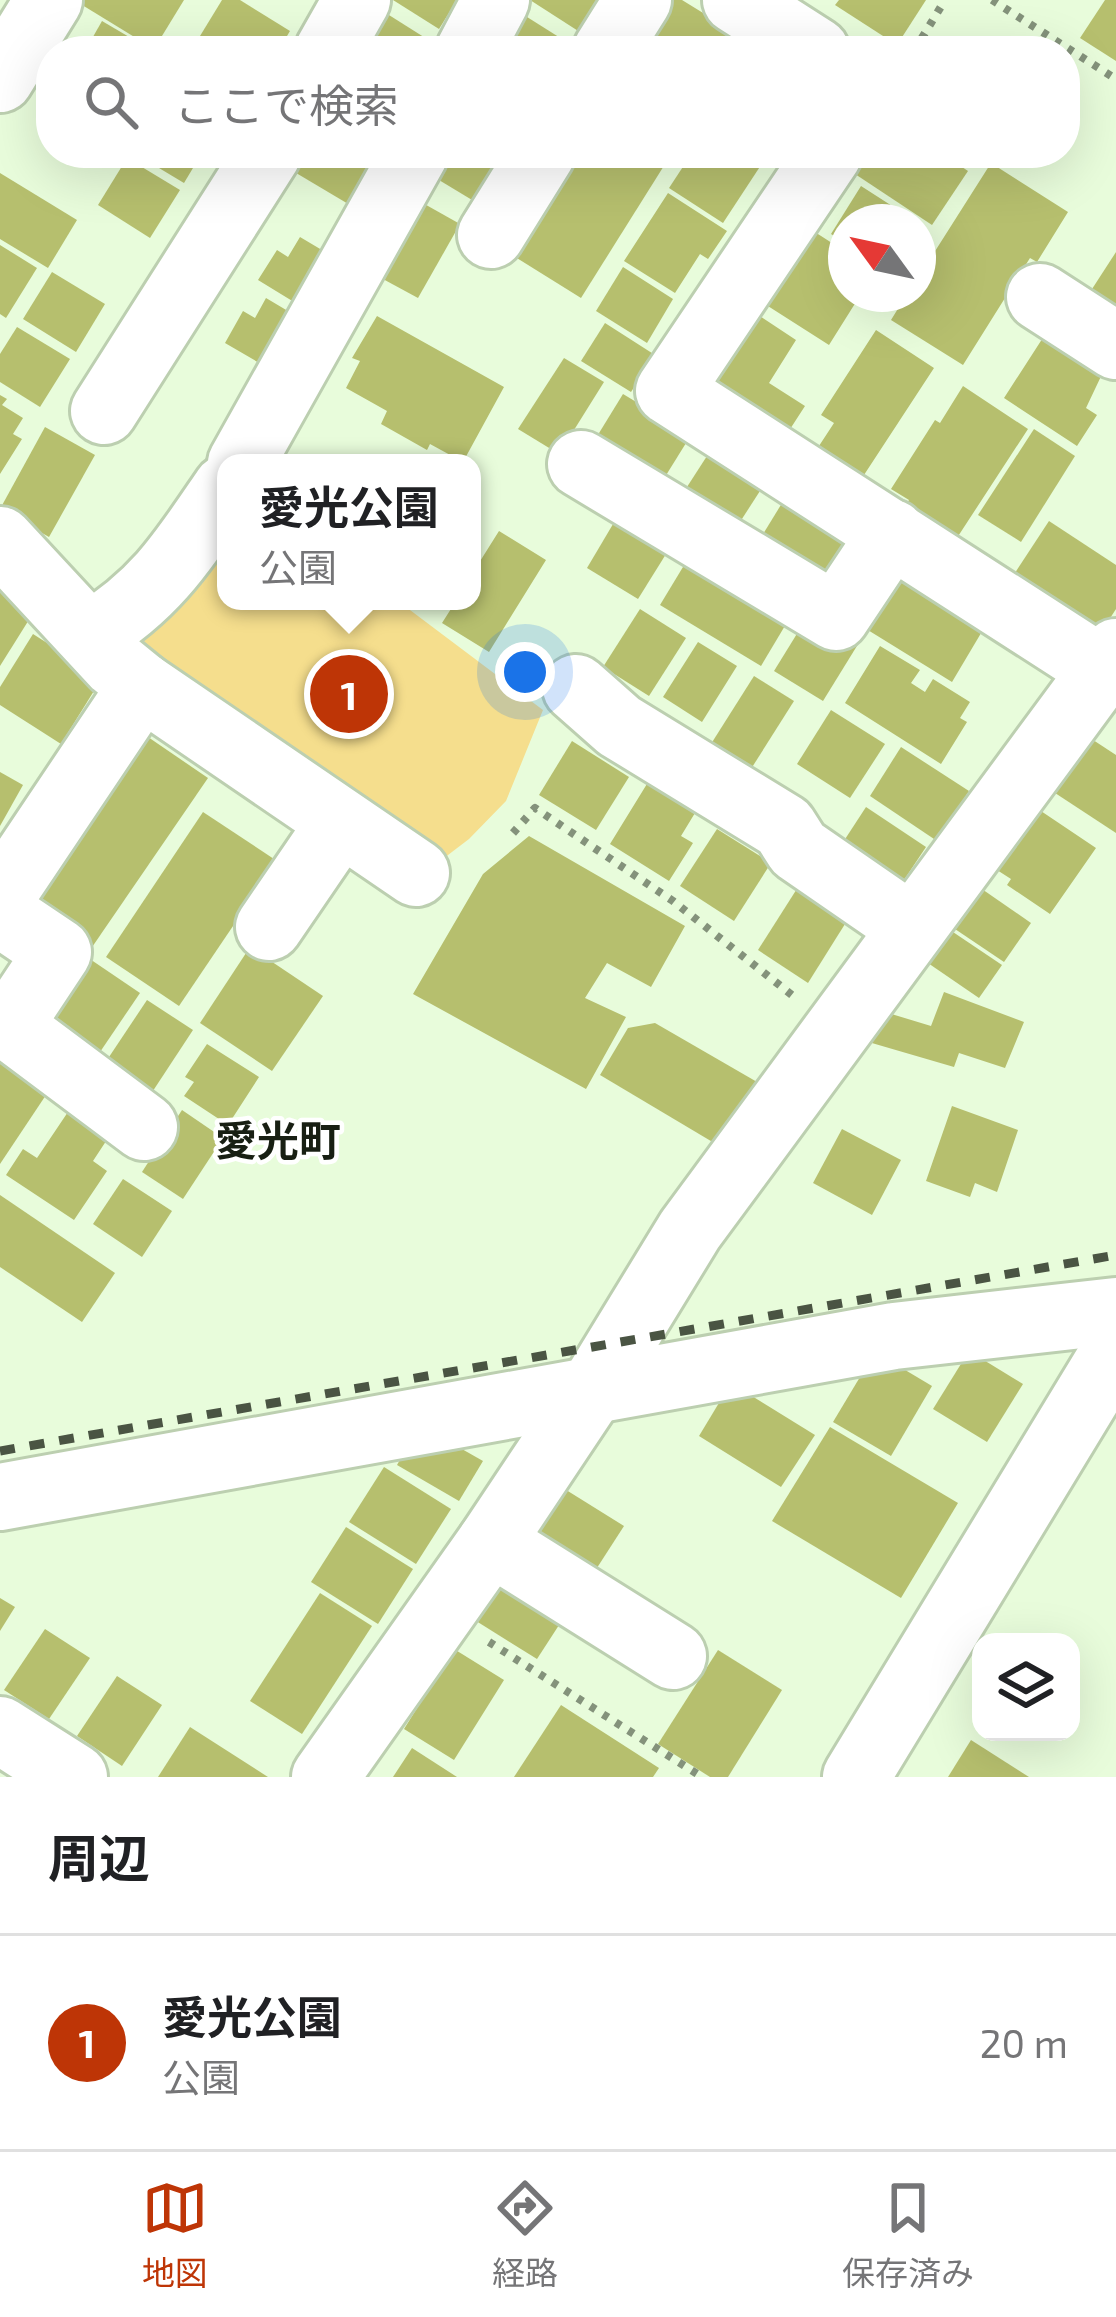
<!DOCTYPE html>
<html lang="ja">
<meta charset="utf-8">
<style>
:root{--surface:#fff;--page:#f2f2f2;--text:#202124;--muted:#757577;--line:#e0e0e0;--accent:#be3506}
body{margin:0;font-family:"Exo 2","Noto Sans JP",sans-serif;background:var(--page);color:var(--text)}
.controls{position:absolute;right:36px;bottom:36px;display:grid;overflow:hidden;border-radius:24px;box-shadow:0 12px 48px #0002}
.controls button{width:108px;height:108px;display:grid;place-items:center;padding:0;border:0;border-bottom:3px solid var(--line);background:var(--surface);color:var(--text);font:60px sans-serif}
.compass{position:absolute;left:828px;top:204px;width:108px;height:108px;border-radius:50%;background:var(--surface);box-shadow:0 12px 48px #0002;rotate:303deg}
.you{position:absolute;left:525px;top:672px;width:42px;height:42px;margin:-30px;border:9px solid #fff;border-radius:50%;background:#1a73e8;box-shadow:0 0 0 18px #1a73e833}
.badge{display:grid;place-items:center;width:78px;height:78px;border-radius:50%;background:var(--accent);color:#fff;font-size:39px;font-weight:700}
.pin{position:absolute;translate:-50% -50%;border:6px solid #fff;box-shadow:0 3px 12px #0006}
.popup{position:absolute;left:217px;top:454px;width:264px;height:156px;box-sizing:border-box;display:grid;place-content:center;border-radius:24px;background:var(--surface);filter:drop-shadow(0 3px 9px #0005);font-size:39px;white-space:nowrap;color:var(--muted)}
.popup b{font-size:45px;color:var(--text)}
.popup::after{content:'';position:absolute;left:50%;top:100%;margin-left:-24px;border:24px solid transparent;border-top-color:var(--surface)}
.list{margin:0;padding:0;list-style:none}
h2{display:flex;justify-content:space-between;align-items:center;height:156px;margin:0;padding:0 48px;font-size:51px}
h2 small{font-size:39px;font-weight:400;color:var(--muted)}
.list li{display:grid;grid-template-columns:78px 1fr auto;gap:36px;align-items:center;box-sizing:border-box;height:216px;padding:0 48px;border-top:3px solid var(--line)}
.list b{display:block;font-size:45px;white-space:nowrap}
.list p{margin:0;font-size:39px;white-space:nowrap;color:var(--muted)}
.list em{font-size:39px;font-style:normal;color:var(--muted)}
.icon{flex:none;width:66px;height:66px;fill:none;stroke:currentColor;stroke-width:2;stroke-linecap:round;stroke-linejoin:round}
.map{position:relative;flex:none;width:1116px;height:1777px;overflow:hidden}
.search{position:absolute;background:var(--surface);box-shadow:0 12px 48px #0002;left:36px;right:36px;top:36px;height:132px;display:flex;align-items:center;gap:30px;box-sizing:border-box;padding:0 42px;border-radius:48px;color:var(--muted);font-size:45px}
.sheet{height:372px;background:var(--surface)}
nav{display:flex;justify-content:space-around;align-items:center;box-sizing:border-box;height:168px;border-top:3px solid var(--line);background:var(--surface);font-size:33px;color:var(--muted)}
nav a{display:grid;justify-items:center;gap:6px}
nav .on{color:var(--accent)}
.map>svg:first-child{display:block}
</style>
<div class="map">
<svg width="1116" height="1777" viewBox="0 0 1116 1777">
<rect width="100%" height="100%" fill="#e8fcdb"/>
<!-- green -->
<path fill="#f5de8d" d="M226,514V601H398L543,710L506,801L469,839L427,871L128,654Z"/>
<!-- building -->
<g fill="#b6bf6e">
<path d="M74,0H184L154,49Z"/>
<path d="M222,0H240L290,31L278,51H225L200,36Z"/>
<path d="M393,0H457L439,29Z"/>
<path d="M530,0H609L586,36Z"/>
<path d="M671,0H682L747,40L740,51H627L658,22Z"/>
<path d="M839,0H926L897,45L835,5Z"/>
<path d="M1105,0H1116V61L1080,38Z"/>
<path d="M508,5L581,51H490Z"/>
<path d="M381,10L446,51H356Z"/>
<path d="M102,21L153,51H85Z"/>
<path d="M134,153H202L184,183Z"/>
<path d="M287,153H388L355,208L281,164Z"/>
<path d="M423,153H514L482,206L429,174Z"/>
<path d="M575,153H672L581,298L512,255Z"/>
<path d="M692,153L767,156L723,223L669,188Z"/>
<path d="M869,153H941L968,171L932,225L855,174Z"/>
<path d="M127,158L180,190L150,238L98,205Z"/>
<path d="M991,163L1068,212L1037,262L1030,258L963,365L891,320L907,294H918V278Z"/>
<path d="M0,173L77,220L48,268L0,239Z"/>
<path d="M861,186L917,222H846V243L831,234Z"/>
<path d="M668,193L727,231L708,259L700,254L675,293L624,261Z"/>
<path d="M412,197L460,224L418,298L370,272Z"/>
<path d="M807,227L846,252V294H861L829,345L760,301Z"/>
<path d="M300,237L337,259L307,310L258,280L277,250L288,257Z"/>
<path d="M0,245L37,268L6,318L0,314Z"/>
<path d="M1116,252V329L1081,306Z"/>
<path d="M623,267L673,299L647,343L596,311Z"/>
<path d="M52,272L105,304L76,352L23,319Z"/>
<path d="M266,298L303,320L273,371L225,343L243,311L255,318Z"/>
<path d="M743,305L796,340L769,383L805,406L783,440L694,381Z"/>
<path d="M377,316L504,387L463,462L430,444L427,450L381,424L387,411L346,388L360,361L352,358Z"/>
<path d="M605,323L655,355L631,392L581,361Z"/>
<path d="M17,327L70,359L40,407L0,382V354Z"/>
<path d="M876,330L934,368L862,478L817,449L834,423L821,415Z"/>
<path d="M1046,333L1104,370L1086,408L1097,415L1077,446L1004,398Z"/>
<path d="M564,358L604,382L559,454L518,429Z"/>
<path d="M963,386L1028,429L953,544L902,511L909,500L891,489L935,420L940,423Z"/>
<path d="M623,394L691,435L655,493L588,451Z"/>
<path d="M0,395L7,399L2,405L23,418L13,434L22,439L0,474Z"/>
<path d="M45,427L95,455L49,537L0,509Z"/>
<path d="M1034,429L1075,456L1021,542L978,515Z"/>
<path d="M716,442L769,477L729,539L676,504Z"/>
<path d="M787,495L860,540L825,596L752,552Z"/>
<path d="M619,514L671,546L638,599L587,568Z"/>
<path d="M1049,521L1116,565V609L1096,640L1009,582Z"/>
<path d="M499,531L546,560L489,652L442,623L456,601H472V574Z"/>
<path d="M686,562L795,609L761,666L660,605Z"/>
<path d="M901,563L990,618L952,682L863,627Z"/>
<path d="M0,572L42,599L0,666Z"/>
<path d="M640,609L686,638L649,696L603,667Z"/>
<path d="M811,611L860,641L823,701L774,671Z"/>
<path d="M33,634L102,678L61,744L0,705V687Z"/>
<path d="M698,642L737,666L702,722L663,697Z"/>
<path d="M880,646L920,670L911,683L925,692L933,679L970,702L960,718L967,722L941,764L845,703Z"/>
<path d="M754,676L794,701L744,780L704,755Z"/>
<path d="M831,710L885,744L850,798L797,764Z"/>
<path d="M1087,736L1116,755V833L1052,791Z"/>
<path d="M148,737L208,778L88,953L28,912Z"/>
<path d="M572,741L629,777L596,830L539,795Z"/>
<path d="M901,747L969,791L937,841L870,796Z"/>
<path d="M0,772L23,785L0,826Z"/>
<path d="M650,779L698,808L681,836L693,843L669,881L610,844Z"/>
<path d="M1032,805L1096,848L1050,914L1007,885L1011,879L997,870L1000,865L994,861Z"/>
<path d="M866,807L926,847L896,892L836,853Z"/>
<path d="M203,812L277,861L179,1006L106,957Z"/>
<path d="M717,829L771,863L734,921L680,886Z"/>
<path d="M529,836L685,926L651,987L607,963L585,998L626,1017L586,1089L413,994L483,874Z"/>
<path d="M800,884L850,916L808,983L758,950Z"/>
<path d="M979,887L1031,923L1004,962L952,927Z"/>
<path d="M947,928L1002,965L979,998L925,961Z"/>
<path d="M250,947L323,996L272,1071L200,1023Z"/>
<path d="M81,953L140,993L100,1052L40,1010Z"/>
<path d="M944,992L1024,1022L1005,1068L959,1053L954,1067L865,1041L875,1009L931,1026Z"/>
<path d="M147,1000L193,1030L145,1103L99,1072Z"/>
<path d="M655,1023L769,1089L731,1153L600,1075L628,1028Z"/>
<path d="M207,1044L259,1077L228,1125L184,1096L194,1082L185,1077Z"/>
<path d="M0,1056L56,1080L0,1164Z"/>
<path d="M72,1106L112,1132L93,1161L107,1171L74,1220L6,1175L23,1149L37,1158Z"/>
<path d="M952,1106L1018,1130L997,1192L975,1183L970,1197L926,1181Z"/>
<path d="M182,1110L223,1138L183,1199L142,1172Z"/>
<path d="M842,1129L901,1160L872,1215L813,1183Z"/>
<path d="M123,1179L172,1211L142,1257L93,1224Z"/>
<path d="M0,1195L115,1273L82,1322L0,1267Z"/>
<path d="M969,1351L1023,1384L987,1442L933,1409Z"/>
<path d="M875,1352L932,1386L891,1456L833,1422Z"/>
<path d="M731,1383L815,1435L781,1487L699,1436Z"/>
<path d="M830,1427L958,1503L901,1598L772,1521Z"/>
<path d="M439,1436L483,1461L459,1501L397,1465L409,1444Z"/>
<path d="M384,1467L451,1509L416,1564L349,1522Z"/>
<path d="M563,1488L624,1526L584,1588L524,1549Z"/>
<path d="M346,1527L413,1569L378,1624L311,1582Z"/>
<path d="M499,1559L572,1605L537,1659L465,1614Z"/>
<path d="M320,1593L372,1626L302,1734L250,1701Z"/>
<path d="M0,1598L15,1607L0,1631Z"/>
<path d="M45,1629L90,1658L49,1719L4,1690Z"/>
<path d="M454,1649L504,1680L454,1760L404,1729Z"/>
<path d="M718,1650L782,1690L728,1777H710L658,1744Z"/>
<path d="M117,1676L162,1705L122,1766L77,1736Z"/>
<path d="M561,1705L659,1768L653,1777H514Z"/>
<path d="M190,1727L268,1777H158Z"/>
<path d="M971,1740L1029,1777H948Z"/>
<path d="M412,1748L457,1777H393Z"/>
</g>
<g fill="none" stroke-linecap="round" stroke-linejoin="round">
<!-- minor casing -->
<g stroke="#bccfb0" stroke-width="72">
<g id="minor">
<path d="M736,0L816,51"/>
<path d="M328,51L357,0"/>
<path d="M469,51L496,0"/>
<path d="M606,51L638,0"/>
<path d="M0,79L49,0"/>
<path d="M829,153L669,391L1103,670"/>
<path d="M491,235L542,153"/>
<path d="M1040,297L1116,346"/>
<path d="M104,411L268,153"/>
<path d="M241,463L415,153"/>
<path d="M581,464L836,617L892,533"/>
<path d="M0,540L115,664L142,686L416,873"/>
<path d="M90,635C157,594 183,551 226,488"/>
<path d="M576,688L619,726L784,827L798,849L911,927"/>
<path d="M0,898L142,686"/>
<path d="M0,913L58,952L9,1026L144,1127"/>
<path d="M269,927L340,823"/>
<path d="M0,1497L894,1336L1116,1311"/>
<path d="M491,1542L673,1656"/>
<path d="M0,1730L74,1777"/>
<path d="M325,1777L491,1542L591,1392L690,1230L1116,652"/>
<path d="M856,1777L1116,1349"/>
</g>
</g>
<!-- path -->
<g stroke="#84927b" stroke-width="8" stroke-dasharray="6 9" stroke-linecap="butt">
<path d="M992,0L1116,79"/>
<path d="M914,51L945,0"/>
<path d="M513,833L535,808L673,901L792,995"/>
<path d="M489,1642L702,1777"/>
</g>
<!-- minor -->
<use href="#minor" stroke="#fff" stroke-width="66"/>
<!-- rail -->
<path stroke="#4a5443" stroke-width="9" stroke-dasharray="15 15" stroke-linecap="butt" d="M0,1451L1116,1255"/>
</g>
<g text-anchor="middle" stroke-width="9" stroke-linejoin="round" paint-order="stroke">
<!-- quarter labels -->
<g font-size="42" font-weight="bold" fill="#181f13" stroke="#fff">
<text x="278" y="1156">愛光町</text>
</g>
</g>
</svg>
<div class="controls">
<button><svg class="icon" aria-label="layers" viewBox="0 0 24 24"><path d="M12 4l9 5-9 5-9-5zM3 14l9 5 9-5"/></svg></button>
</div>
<svg class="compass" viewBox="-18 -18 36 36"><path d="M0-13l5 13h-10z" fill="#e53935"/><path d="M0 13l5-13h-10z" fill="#757577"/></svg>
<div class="you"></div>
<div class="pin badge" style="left:349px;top:694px">1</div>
<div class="popup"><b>愛光公園</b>公園</div>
<div class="search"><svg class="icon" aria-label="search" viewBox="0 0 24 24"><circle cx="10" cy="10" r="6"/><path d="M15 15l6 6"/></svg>ここで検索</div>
</div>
<section class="sheet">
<h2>周辺<small></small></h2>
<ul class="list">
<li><span class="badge">1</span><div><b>愛光公園</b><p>公園</p></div><em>20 m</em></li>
</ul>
</section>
<nav>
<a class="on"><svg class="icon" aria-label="map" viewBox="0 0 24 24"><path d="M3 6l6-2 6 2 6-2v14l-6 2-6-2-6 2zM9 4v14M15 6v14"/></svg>地図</a>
<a><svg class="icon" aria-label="directions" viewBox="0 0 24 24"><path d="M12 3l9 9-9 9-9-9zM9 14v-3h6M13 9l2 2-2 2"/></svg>経路</a>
<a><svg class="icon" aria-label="saved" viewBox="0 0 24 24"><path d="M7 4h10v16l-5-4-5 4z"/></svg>保存済み</a>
</nav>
